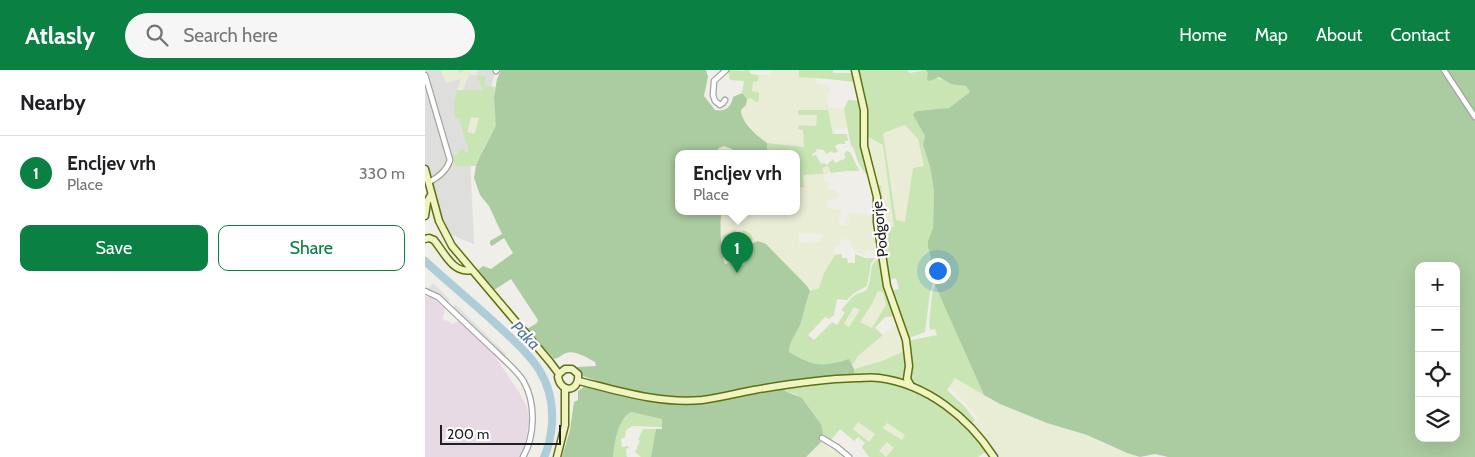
<!DOCTYPE html>
<meta charset="utf-8">
<style>
:root{--surface:#fff;--page:#f6f6f6;--text:#202124;--muted:#757577;--line:#e0e0e0;--accent:#0b8043}
body{margin:0;font-family:Cabin,sans-serif;background:var(--page);color:var(--text)}
.controls{position:absolute;right:15px;bottom:15px;display:grid;overflow:hidden;border-radius:10px;box-shadow:0 5px 20px #0002}
.controls button{width:45px;height:45px;display:grid;place-items:center;padding:0;border:0;border-bottom:1px solid var(--line);background:var(--surface);color:var(--text);font:25px sans-serif}
.scale{position:absolute;left:15px;bottom:12px;width:121px;box-sizing:border-box;padding-left:5px;border:2px solid #202020;border-top:0;font-size:14px;line-height:18px;white-space:nowrap;color:#202020;-webkit-text-stroke:4px #fff;paint-order:stroke}
.you{position:absolute;left:512px;top:200px;width:18px;height:18px;margin:-12px;border:4px solid #fff;border-radius:50%;background:#1a73e8;box-shadow:0 0 0 8px #1a73e833}
.badge{display:grid;place-items:center;width:32px;height:32px;border-radius:50%;background:var(--accent);color:#fff;font-size:16px;font-weight:700}
.pin{position:absolute;translate:-50% -41px;filter:drop-shadow(0 1px 2px #0008)}
.pin::after{content:'';position:absolute;top:26px;width:18px;height:15px;background:inherit;clip-path:polygon(0 0,100% 0,50% 100%)}
.popup{position:absolute;left:250px;top:80px;width:125px;height:65px;box-sizing:border-box;display:grid;place-content:center;border-radius:10px;background:var(--surface);filter:drop-shadow(0 1px 4px #0005);font-size:16px;white-space:nowrap;color:var(--muted)}
.popup b{font-size:19px;color:var(--text)}
.popup::after{content:'';position:absolute;left:50%;top:100%;margin-left:-10px;border:10px solid transparent;border-top-color:var(--surface)}
.list{margin:0;padding:0;list-style:none}
h2{display:flex;justify-content:space-between;align-items:center;height:65px;margin:0;padding:0 20px;font-size:21px}
h2 small{font-size:16px;font-weight:400;color:var(--muted)}
.list li{display:grid;grid-template-columns:32px 1fr auto;gap:15px;align-items:center;box-sizing:border-box;height:75px;padding:0 20px;border-top:1px solid var(--line)}
.list b{display:block;font-size:19px;white-space:nowrap}
.list p{margin:0;font-size:16px;white-space:nowrap;color:var(--muted)}
.list em{font-size:16px;font-style:normal;color:var(--muted)}
.actions{display:flex;gap:10px;padding:15px 20px}
.actions a{flex:1;padding:11px 0;border:1px solid var(--accent);border-radius:10px;text-align:center;font-size:18px;color:var(--accent)}
.actions .main{background:var(--accent);color:#fff}
.icon{flex:none;width:28px;height:28px;fill:none;stroke:currentColor;stroke-width:2;stroke-linecap:round;stroke-linejoin:round}
.map{position:relative;flex:none;width:1050px;height:387px;overflow:hidden}
header{display:flex;align-items:center;gap:30px;box-sizing:border-box;height:70px;padding:0 25px;background:var(--accent);color:#fff}
header strong{font-size:24px}
nav{display:flex;gap:28px;margin-inline-start:auto;font-size:18px}
.search{width:350px;height:45px;background:var(--page);display:flex;align-items:center;gap:12px;box-sizing:border-box;padding:0 18px;border-radius:28px;color:var(--muted);font-size:19px}
main{display:flex}
aside{flex:1;background:var(--surface)}
.map>svg:first-child{display:block}
</style>
<header>
<strong>Atlasly</strong>
<div class="search"><svg class="icon" aria-label="search" viewBox="0 0 24 24"><circle cx="10" cy="10" r="6"/><path d="M15 15l6 6"/></svg>Search here</div>
<nav><a>Home</a><a>Map</a><a>About</a><a>Contact</a></nav>
</header>
<main>
<aside>
<h2>Nearby<small></small></h2>
<ul class="list">
<li><span class="badge">1</span><div><b>Encljev vrh</b><p>Place</p></div><em>330 m</em></li>
</ul>
<div class="actions"><a class="main">Save</a><a>Share</a></div>
</aside>
<div class="map">
<svg width="1050" height="387" viewBox="0 0 1050 387">
<rect width="100%" height="100%" fill="#f0eee8"/>
<!-- residential -->
<path fill="#dededd" d="M0,0H71L45,88L49,174L21,163L0,92Z"/>
<!-- industrial -->
<path fill="#e8dae5" d="M0,226L7,228L19,238L20,242L17,248L20,251L22,250L27,254L34,251L65,279L94,322L102,337L104,350L98,387H0Z"/>
<!-- farmland -->
<g fill="#eaedd5" fill-rule="evenodd">
<path d="M16,0H32L34,3L41,0H53L52,5H44L38,20H32L36,9L21,13Z"/>
<path d="M346,0H374V7L391,8L392,14L404,15L405,23L401,24L404,37L419,39L423,58L410,59V64H408L403,40H373L374,45H392L391,56L374,55L378,60L380,77L342,73L331,65L325,56L316,47L315,43L316,40L321,35L322,29L328,28V11H333L334,5H345Z"/>
<path d="M46,46L54,48L50,64L42,62Z"/>
<path d="M480,55L493,69L499,97L484,122L481,152L471,150L458,63Z"/>
<path d="M440,65L458,75L469,157L460,158L456,115L451,116L442,81Z"/>
<path d="M299,76L307,79L310,84H289L294,78Z"/>
<path d="M404,96L406,103L400,104L399,110L404,113L402,120H412L413,128L402,131L403,138L416,140L414,155H421L422,151H424V143L449,145L454,185L446,186V181H440L439,185L435,184L428,180L425,169L414,170L415,175L409,177L410,185L399,203L394,218L385,221L382,216L341,174H326L322,189L318,195H313L311,185L308,181L306,183L304,193L300,194L297,188L298,176L307,171L305,162L297,166L295,147L297,142H371V117H379L378,105L397,104V98ZM396,163L395,172L374,173V164Z"/>
<path d="M453,221L458,222L461,235L447,258L434,252L447,234Z"/>
<path d="M430,237L435,240L424,258L419,254Z"/>
<path d="M473,253L482,280L457,291L429,299L427,297L433,286Z"/>
<path d="M530,307L575,334L622,353L662,365L695,381L715,387H573L560,367L547,353L553,347L524,316Z"/>
<path d="M483,330L487,332L480,353L476,351Z"/>
<path d="M433,351L451,363L444,372L428,359Z"/>
<path d="M462,353L480,365L477,370L458,358Z"/>
<path d="M396,372L403,376L402,378L408,383L412,378L423,387H381Z"/>
<path d="M462,372L469,378L461,387L454,381Z"/>
</g>
<!-- grass -->
<g fill="#c9e5b3" fill-rule="evenodd">
<path d="M303,0L319,1L320,0H324L326,4L334,5L333,11L328,12L327,21L334,23V31L331,32L326,28L322,29L317,23L319,11L305,10Z"/>
<path d="M374,0H408V3H428L429,12L404,9L374,7Z"/>
<path d="M431,0H482L485,3L501,0L503,3V6C517,8 526,14 541,16L545,22L524,38L491,41L488,45L500,66L498,75L505,97L509,121L508,158L503,171L506,188L504,192L506,200L509,210L505,223L500,262L484,268L465,221L474,219L471,208L462,210L458,187L451,116L456,115L460,157H469L458,75L440,65ZM480,55L493,69L499,96L488,98L480,152L471,150L458,63Z"/>
<path d="M52,6H60V16L70,17L69,27L72,56L59,77L51,96H31L26,86L33,84V81L39,79L40,82L44,81L34,49L30,48L29,33L32,20H58ZM46,47L54,48L50,64L42,62Z"/>
<path d="M423,30L435,31L444,106C434,99 432,88 428,77L426,76L419,39Z"/>
<path d="M373,40H403L408,64H422L423,71H420V74H413L410,76L413,82L408,83L407,81L401,84L399,80L392,79L391,82L387,84L388,86L391,85L396,94L399,93L402,95L408,89L410,93L421,88L419,84L422,81L425,82L434,100L433,101H422L406,103L403,96L397,98L399,103L397,104L378,105L379,117H371V84H348L342,81V73L379,77L378,60L373,59L374,55L391,56L392,45H373Z"/>
<path d="M310,160L312,163L307,171L298,176L297,166Z"/>
<path d="M318,160L326,164L328,170L321,169L315,178L314,176Z"/>
<path d="M417,184V188H422L423,193H430V184L440,188H450L446,193L442,216L428,224L422,230L412,229L409,245L404,249L400,247L383,265L389,270L407,252L412,255L420,242L416,240C420,236 425,229 430,225C434,222 441,223 443,217C448,206 442,194 455,188L462,227L469,246L460,247L450,258L458,265L433,286L427,296L424,290C397,298 388,296 364,282C364,271 372,263 376,253C379,242 381,231 385,221L394,218L399,203L410,185ZM453,221L458,222L461,235L447,258L435,252L447,234ZM429,237L435,240L424,257L419,254Z"/>
<path d="M510,215L559,325L530,308L522,320L539,336L550,350L547,353L519,330L490,314L486,311L485,306L486,293L485,273L487,270L512,265L510,259L505,260L504,256L507,224Z"/>
<path d="M482,280C482,291 484,304 474,310L452,304L429,305V299L457,291Z"/>
<path d="M439,311L455,312L482,318L491,321L501,328L514,333L533,347L562,381L553,387H461L469,378L462,372L454,381L461,387H444L437,377L440,373L433,367L429,371L415,359L405,371L396,366V354L379,330L370,324L360,321L359,319L406,312ZM433,352L450,364L444,372L428,359ZM462,353L480,365L477,370L458,358Z"/>
<path d="M206,342L238,349L237,357L207,356L201,360L200,367L196,369L197,377L203,376L204,378L201,379L202,387H188C190,372 192,350 206,342Z"/>
<path d="M218,359H231L226,387H216L210,382L215,371L213,370Z"/>
</g>
<!-- forest -->
<g fill="#abcba0" fill-rule="evenodd">
<path d="M76,0H281L283,7L279,26L290,40C301,42 306,37 308,27L317,23L322,29L321,35L316,40C315,51 333,67 342,73V81L337,84L331,80L324,84H310L307,79L299,76L294,78L289,84H253V142H297C294,149 296,187 300,194L304,193L308,181L311,185L313,195H318L322,189L326,174L333,171L341,174L382,216L385,221C381,231 379,242 376,253C372,263 364,271 364,282C388,296 397,298 424,289L429,299V305L391,307L311,321L273,327H258L214,323L174,312L158,306L152,300V297L171,296L170,292C162,288 150,280 141,283C136,285 134,288 129,289L102,259L112,253L113,250L86,209L69,220L52,201L58,196L66,199L88,183L79,168L67,176L65,174V171L77,164L64,136L55,125L49,108L51,96L56,84L71,56L69,27L72,9Z"/>
<path d="M501,0H1016L1050,50V387H743L730,384L715,387L702,383L662,365L622,353L575,334L559,325L510,215L511,212L506,200L504,192L506,188L503,177V171L508,158L509,121L505,97L498,75L500,66L488,45L491,41L524,38L545,22L541,16L526,14L514,7L504,11L502,9L503,3ZM994,196H1031V368H994Z"/>
<path d="M1021,0H1050V44Z"/>
<path d="M159,317C179,320 199,327 219,330C261,336 317,327 359,319L360,321L377,328L396,354L398,362L394,370L396,372L381,387H226L231,359H237V349L206,342C192,350 190,372 188,387H137L145,360L149,332L153,330V321Z"/>
</g>
<!-- parking -->
<g fill="#e0e0e0">
<path d="M8,213L25,230L22,232L11,222L3,219Z"/>
<path d="M30,234L81,284L79,287L28,237Z"/>
</g>
<g fill="none" stroke-linecap="round" stroke-linejoin="round">
<!-- river -->
<path stroke="#adcdd9" stroke-width="8" d="M0,191C23,212 46,231 69,252C102,283 130,304 127,354C126,364 124,377 119,387"/>
<!-- street casing -->
<g stroke="#a4a4a4" stroke-width="7">
<g id="street">
<path d="M1019,0L1050,47"/>
<path d="M71,1L72,0"/>
<path d="M0,5L25,90C22,101 14,107 4,112"/>
<path d="M300,30L298,33L295,35L290,31L288,25L289,11L301,0"/>
<path d="M0,221L13,227C32,245 51,263 70,281C79,290 92,300 99,312C111,334 110,366 98,387"/>
<path d="M397,368L412,377L424,387"/>
</g>
</g>
<!-- secondary casing -->
<g stroke="#606f0f" stroke-width="9">
<g id="secondary">
<path d="M430,0L439,40V76L452,127V152L462,216L481,270L484,296L482,309L486,316"/>
<path d="M0,99L14,151L27,176L125,292L134,304L133,307C136,324 155,322 153,304L147,299H140L134,304"/>
<path d="M0,146L2,132L6,125"/>
<path d="M0,169L4,168L9,170C19,182 28,204 46,200"/>
<path d="M154,311C194,321 235,334 277,330C294,328 312,323 329,320C363,314 397,309 431,308C439,308 447,307 454,308C502,314 544,348 569,387"/>
<path d="M132,387L140,355V318"/>
</g>
</g>
<!-- street -->
<use href="#street" stroke="#fff" stroke-width="4.5"/>
<!-- secondary -->
<use href="#secondary" stroke="#eff4c2" stroke-width="6"/>
</g>
<g text-anchor="middle" stroke-width="4.5" stroke-linejoin="round" paint-order="stroke">
<!-- street labels -->
<g font-size="15" fill="#202020" stroke="#fff">
<text transform="translate(455 159) rotate(-96)" y="5">Podgorje</text>
</g>
<!-- water labels -->
<g font-size="16" font-style="italic" fill="#5275a0" stroke="#fff">
<text transform="translate(101 265) rotate(45)" y="6">Paka</text>
</g>
</g>
</svg>
<div class="controls">
<button>+</button>
<button>−</button>
<button><svg class="icon" aria-label="locate" viewBox="0 0 24 24"><circle cx="12" cy="12" r="6"/><path d="M12 2v4M12 18v4M2 12h4M18 12h4"/></svg></button>
<button><svg class="icon" aria-label="layers" viewBox="0 0 24 24"><path d="M12 4l9 5-9 5-9-5zM3 14l9 5 9-5"/></svg></button>
</div>
<div class="scale">200 m</div>
<div class="you"></div>
<div class="pin badge" style="left:312px;top:203px">1</div>
<div class="popup"><b>Encljev vrh</b>Place</div>
</div>
</main>
